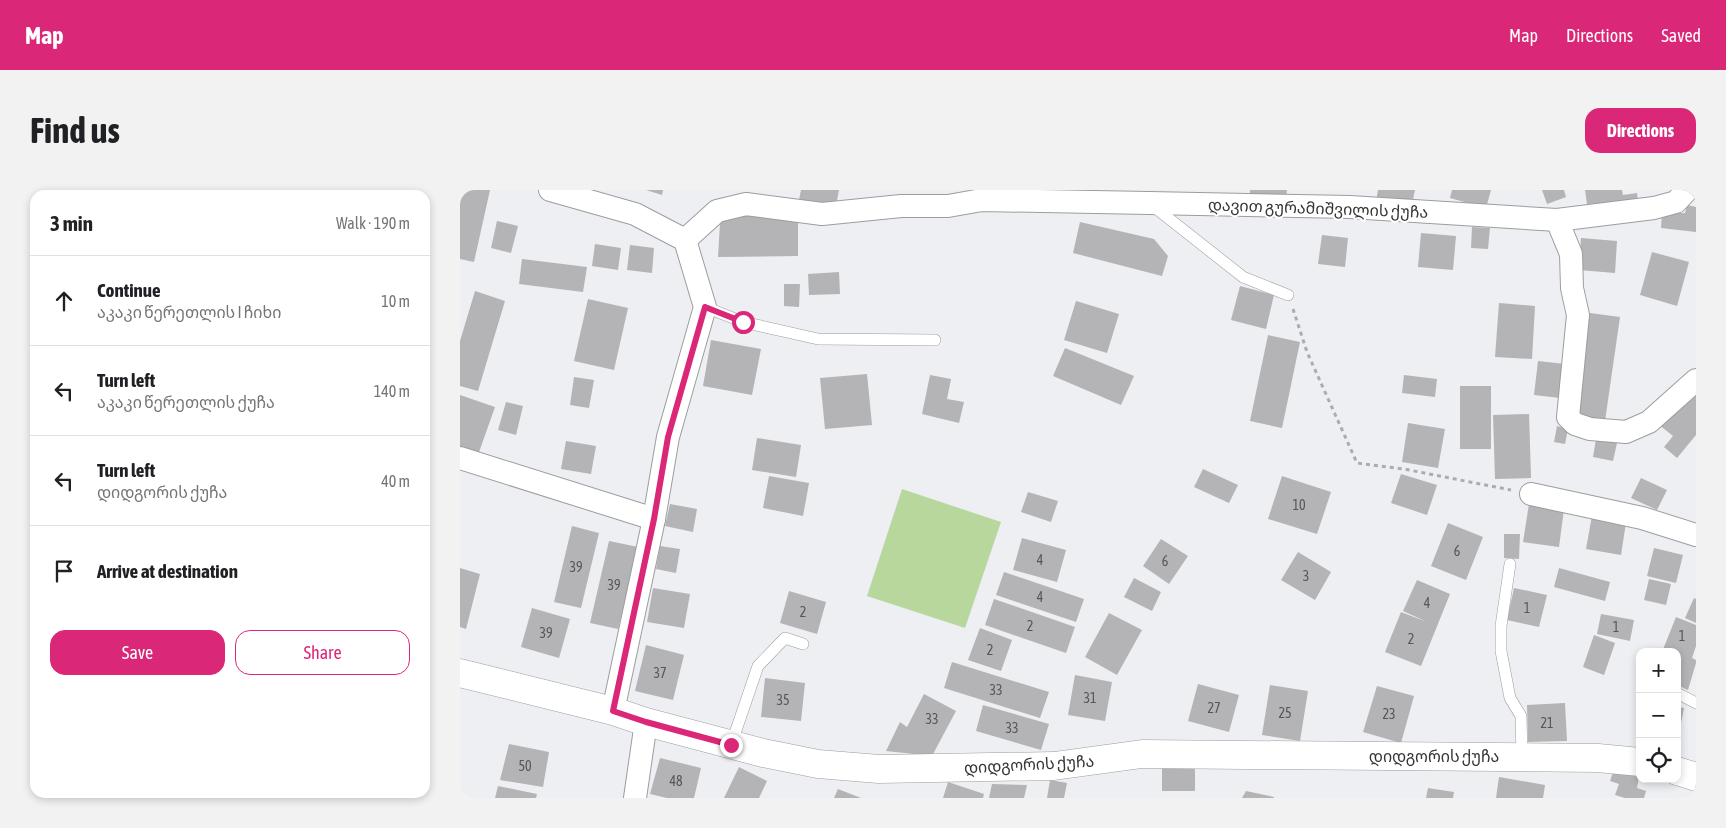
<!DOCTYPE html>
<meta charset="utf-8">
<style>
:root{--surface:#fff;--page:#f2f2f2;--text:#202124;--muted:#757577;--line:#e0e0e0;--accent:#db2777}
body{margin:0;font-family:"Asap Condensed","Noto Sans Georgian",sans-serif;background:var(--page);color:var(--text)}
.controls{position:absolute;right:15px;bottom:15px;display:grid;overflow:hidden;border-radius:10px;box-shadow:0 2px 8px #0003}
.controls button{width:45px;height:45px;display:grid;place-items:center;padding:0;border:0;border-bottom:1px solid var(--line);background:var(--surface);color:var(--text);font:25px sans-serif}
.stop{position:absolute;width:15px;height:15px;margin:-11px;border:4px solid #db2777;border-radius:50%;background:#fff}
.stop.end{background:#db2777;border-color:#fff;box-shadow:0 1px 5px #0008}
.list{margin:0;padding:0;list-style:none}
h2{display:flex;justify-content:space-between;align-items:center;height:65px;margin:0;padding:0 20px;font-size:21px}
h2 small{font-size:16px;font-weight:400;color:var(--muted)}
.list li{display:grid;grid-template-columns:32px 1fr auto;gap:15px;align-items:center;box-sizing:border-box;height:90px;padding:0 20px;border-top:1px solid var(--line)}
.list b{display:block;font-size:19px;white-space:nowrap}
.list p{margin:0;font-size:16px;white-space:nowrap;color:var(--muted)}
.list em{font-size:16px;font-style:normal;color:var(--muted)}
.actions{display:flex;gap:10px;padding:15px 20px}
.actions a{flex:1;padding:11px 0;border:1px solid var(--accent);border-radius:15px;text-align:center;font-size:18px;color:var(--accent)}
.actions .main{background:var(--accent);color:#fff}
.icon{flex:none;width:28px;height:28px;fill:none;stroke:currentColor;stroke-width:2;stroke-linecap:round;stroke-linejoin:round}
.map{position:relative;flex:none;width:1236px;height:608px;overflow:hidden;border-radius:15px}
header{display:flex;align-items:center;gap:30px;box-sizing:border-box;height:70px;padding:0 25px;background:var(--accent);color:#fff}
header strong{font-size:24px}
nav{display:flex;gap:28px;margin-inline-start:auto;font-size:18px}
.intro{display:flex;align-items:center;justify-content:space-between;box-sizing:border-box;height:120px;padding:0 30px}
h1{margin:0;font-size:35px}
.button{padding:12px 22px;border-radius:15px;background:var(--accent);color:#fff;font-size:18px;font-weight:700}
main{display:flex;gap:30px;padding:0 30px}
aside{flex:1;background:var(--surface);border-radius:15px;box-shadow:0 2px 8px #0003}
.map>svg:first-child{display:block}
</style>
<header>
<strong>Map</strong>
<nav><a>Map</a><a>Directions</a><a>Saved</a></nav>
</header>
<div class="intro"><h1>Find us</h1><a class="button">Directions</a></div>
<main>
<aside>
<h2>3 min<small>Walk · 190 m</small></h2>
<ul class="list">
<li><svg class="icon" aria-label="ahead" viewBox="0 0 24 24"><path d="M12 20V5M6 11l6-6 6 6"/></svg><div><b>Continue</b><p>აკაკი წერეთლის I ჩიხი</p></div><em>10 m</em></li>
<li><svg class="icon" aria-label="left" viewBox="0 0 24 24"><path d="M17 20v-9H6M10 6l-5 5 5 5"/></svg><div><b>Turn left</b><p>აკაკი წერეთლის ქუჩა</p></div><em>140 m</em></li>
<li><svg class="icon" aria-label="left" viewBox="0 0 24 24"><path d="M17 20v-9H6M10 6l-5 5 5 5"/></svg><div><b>Turn left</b><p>დიდგორის ქუჩა</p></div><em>40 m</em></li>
<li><svg class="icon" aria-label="arrive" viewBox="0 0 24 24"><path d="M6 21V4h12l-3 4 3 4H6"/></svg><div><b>Arrive at destination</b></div></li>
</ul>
<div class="actions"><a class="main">Save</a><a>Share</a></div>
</aside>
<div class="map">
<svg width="1236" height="608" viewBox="0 0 1236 608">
<rect width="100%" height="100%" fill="#eeeff2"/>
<!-- green -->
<path fill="#b7d79d" d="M442,299L541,332L505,438L407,406Z"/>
<!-- building -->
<g fill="#b4b3b6">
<path d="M0,0H30L14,72L0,69Z"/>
<path d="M186,0H203L202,5Z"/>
<path d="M341,0H379L376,16L339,10Z"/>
<path d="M790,0H827L826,9L790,6Z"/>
<path d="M918,0H955L952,14L916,11Z"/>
<path d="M992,0H1031L1026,18L990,8Z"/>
<path d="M1082,0H1104L1106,7L1087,14Z"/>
<path d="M1125,0H1162L1163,5L1177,3L1178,11L1127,14Z"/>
<path d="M1227,15L1236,17V42L1201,38L1202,23H1225Z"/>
<path d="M286,24L338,31V66L258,67L260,34L265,29Z"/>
<path d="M37,31L58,36L51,63L31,58Z"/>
<path d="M620,32L694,49L708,66L702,86L613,63Z"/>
<path d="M1012,37L1030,38L1028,59L1011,58Z"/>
<path d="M961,43L996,46L993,80L958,77Z"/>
<path d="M862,45L888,48L885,77L858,74Z"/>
<path d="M1121,48L1157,51L1155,83L1119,80Z"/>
<path d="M135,54L161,58L158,80L132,76Z"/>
<path d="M170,55L194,58L192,83L167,80Z"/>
<path d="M1192,62L1229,72L1217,116L1180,105Z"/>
<path d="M62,69L127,77L123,102L59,94Z"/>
<path d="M379,82L380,104L349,105L348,84Z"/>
<path d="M324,94H340L339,117L324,116Z"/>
<path d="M780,96L814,105L806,139L771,130Z"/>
<path d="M15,101L45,111L18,201L0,196V151Z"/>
<path d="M128,109L168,118L154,180L114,171Z"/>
<path d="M616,111L659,124L647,163L604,150Z"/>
<path d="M1039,113L1075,116L1072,169L1035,167Z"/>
<path d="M1130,123L1160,127L1145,231L1115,226Z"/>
<path d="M808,145L840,152L822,238L790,231Z"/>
<path d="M251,150L301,159L292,205L243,196Z"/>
<path d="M605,158L674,186L661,215L593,186Z"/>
<path d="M1078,171L1105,174L1100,208L1074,205Z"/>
<path d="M407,184L412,235L365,239L360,188Z"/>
<path d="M470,185L491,189L487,209L504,212L499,233L462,224Z"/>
<path d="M944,185L977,189L975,207L942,203Z"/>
<path d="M114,187L134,190L129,218L110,215Z"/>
<rect x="1000" y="196" width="31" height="63"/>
<path d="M1236,198V245L1217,268L1204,257L1213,246L1198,234Z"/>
<path d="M0,205L35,217L18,265L0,259Z"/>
<path d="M46,212L63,216L56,245L38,240Z"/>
<path d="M1069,224L1071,288L1035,289L1033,225Z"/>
<path d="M948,233L985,239L978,278L942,272Z"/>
<path d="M1097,236L1108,239L1105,254L1094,252Z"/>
<path d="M297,248L341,255L336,287L292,280Z"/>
<path d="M1136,249L1157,253L1153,271L1133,267Z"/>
<path d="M106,251L136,256L131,284L101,279Z"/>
<path d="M743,279L778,295L769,313L734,297Z"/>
<path d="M941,284L977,295L967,325L931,313Z"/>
<path d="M309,286L349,293L343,326L303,318Z"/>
<path d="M822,286L871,302L857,344L808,329Z"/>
<path d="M1181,288L1207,300L1197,320L1171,308Z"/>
<path d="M568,302L598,311L591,332L561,322Z"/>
<path d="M210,314L237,319L233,342L205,336Z"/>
<path d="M1069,314L1104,319L1099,357L1063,352Z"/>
<path d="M1133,320L1167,326L1161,365L1126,359Z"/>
<path d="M988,333L1023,347L1006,390L971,376Z"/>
<path d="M112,336L139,343L121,418L94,412Z"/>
<path d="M1044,344H1060L1059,369L1044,368Z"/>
<path d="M562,348L606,360L597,392L553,380Z"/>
<path d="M701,349L728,366L709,394L683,376Z"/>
<path d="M149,351L178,357L158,439L130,433Z"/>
<path d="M200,356L220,359L216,383L196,379Z"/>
<path d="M1194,358L1223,365L1216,393L1187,386Z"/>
<path d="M838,362L871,382L855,410L821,390Z"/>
<path d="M0,378L20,384L6,439L0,437Z"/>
<path d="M1099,378L1150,392L1145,411L1094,397Z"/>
<path d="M544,382L624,409L616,432L536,405Z"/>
<path d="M674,388L701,402L692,421L664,407Z"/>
<path d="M1189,389L1211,394L1206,415L1184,410Z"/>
<path d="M957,390L990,404L961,476L925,462L941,422L967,432L943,421Z"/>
<path d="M193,398L230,404L224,438L187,432Z"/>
<path d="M1054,398L1087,405L1079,437L1047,430Z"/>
<path d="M329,401L366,412L357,444L320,433Z"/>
<path d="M1234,408L1236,409V433L1225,428Z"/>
<path d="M534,409L615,437L606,463L525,435Z"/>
<path d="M72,418L110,429L99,468L61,457Z"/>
<path d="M649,423L682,440L657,485L625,467Z"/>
<path d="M1141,424L1174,430L1170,451L1137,444Z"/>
<path d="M1216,427L1236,435V456L1232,468L1236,470V473L1228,500L1217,495V462H1202Z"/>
<path d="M520,438L552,450L541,481L508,470Z"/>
<path d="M1134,445L1155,453L1144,485L1123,477Z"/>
<path d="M186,455L224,465L213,510L175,501Z"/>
<path d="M492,472L589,502L580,528L484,498Z"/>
<path d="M615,485L652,492L645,531L608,525Z"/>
<path d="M305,488L345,493L341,531L301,527Z"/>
<path d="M738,494L779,505L769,542L728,531Z"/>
<path d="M810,495L848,501L840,551L802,545Z"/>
<path d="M917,496L954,506L941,553L903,542Z"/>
<path d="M464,504L496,521L472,566L426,561L440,532L447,537Z"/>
<path d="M1105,513L1107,551L1068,552L1067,515Z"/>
<path d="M523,515L589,534L581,560L516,541Z"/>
<path d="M1217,517L1224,518L1218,548L1217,547Z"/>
<path d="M49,554L89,562L83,597L40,590Z"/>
<path d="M200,568L241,578L234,608H207L190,604Z"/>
<path d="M1156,573L1180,581L1177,598L1186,601L1184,608H1165L1155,605L1159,594L1150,591Z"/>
<path d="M279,577L307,591L299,608H264Z"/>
<rect x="702" y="578" width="33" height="23"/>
<path d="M1039,587L1085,595L1083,608H1036Z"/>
<path d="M590,590L607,593L604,608H587Z"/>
<path d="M488,592L524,604L523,608H483Z"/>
<path d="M532,594L567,595L564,608H529Z"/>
<path d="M38,596L77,604L76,608H35Z"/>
<path d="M968,598L994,602L993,608H966Z"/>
<path d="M378,599L401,608H374Z"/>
<path d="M786,601L814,607V608H782Z"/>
</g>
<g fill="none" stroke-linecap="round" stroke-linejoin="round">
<!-- service casing -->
<g stroke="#9c9d9f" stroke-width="12">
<g id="service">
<path d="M693,16L783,87L828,105"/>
<path d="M245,117L283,132L358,149L475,150"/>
<path d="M1050,374L1041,436V461L1050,508L1061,526L1062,567"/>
<path d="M1217,503L1236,513"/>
<path d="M271,555L298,476L325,448L343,454"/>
</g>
</g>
<!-- minor casing -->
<g stroke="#9c9d9f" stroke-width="24">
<g id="minor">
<path d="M90,0L175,24L225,50L245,117L208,247L194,329L153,521"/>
<path d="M1097,30L1111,64L1112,98L1118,125L1108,227L1115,234L1130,239L1166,242L1189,232L1236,190"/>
<path d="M225,50L257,21L286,14L362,24L441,16H488L522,10L689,13L890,17L1097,30L1194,18L1216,12L1227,0"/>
<path d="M0,268L194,329"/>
<path d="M1071,304L1182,328L1236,345"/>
<path d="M175,608L186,532"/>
</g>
</g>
<!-- tertiary casing -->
<g stroke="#9c9d9f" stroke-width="29">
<g id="tertiary">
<path d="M0,483L153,521L186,532L303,563L358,574L419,579L594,576L682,564L1138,568L1180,572"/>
<path d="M1217,581L1236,587"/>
</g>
</g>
<!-- path -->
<path stroke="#abacae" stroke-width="3" stroke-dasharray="4 4" stroke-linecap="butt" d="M833,119L847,162L897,273L944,279L1051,300"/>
<!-- service -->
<use href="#service" stroke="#fff" stroke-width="11"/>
<!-- minor -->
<use href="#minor" stroke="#fff" stroke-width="22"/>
<!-- tertiary -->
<use href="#tertiary" stroke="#fff" stroke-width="28"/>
</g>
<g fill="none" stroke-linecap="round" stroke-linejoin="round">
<!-- route -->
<path stroke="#db2777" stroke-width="6" d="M271,555L186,532L153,521L194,329L208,247L245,117L283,132"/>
</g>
<g text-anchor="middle" stroke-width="4" stroke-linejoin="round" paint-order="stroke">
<!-- number labels -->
<g font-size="14" fill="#565557">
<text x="839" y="320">10</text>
<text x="997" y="366">6</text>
<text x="580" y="375">4</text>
<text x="705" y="376">6</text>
<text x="116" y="382">39</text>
<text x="846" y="391">3</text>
<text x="154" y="400">39</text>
<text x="580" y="412">4</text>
<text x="967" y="418">4</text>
<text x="1067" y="423">1</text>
<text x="343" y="427">2</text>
<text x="570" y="441">2</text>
<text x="1156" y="442">1</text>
<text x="86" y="448">39</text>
<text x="1222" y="451">1</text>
<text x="951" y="454">2</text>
<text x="530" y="465">2</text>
<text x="200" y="488">37</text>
<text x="536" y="505">33</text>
<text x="630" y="513">31</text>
<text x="323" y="515">35</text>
<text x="754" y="523">27</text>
<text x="825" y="528">25</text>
<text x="929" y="529">23</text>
<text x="472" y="534">33</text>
<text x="1087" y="538">21</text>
<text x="552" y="543">33</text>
<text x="65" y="581">50</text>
<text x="216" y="596">48</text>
</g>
<!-- street labels -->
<g font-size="16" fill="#363637" stroke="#fff">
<text transform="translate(858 18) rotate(2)" y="6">დავით გურამიშვილის ქუჩა</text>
<text x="974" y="572">დიდგორის ქუჩა</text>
<text transform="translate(569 574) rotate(-3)" y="6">დიდგორის ქუჩა</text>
</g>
</g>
</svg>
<div class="controls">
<button>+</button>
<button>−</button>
<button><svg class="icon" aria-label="locate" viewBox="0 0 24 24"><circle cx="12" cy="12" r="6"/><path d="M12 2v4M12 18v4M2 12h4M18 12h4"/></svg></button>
</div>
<div class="stop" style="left:283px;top:132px"></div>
<div class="stop end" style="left:271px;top:555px"></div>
</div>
</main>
